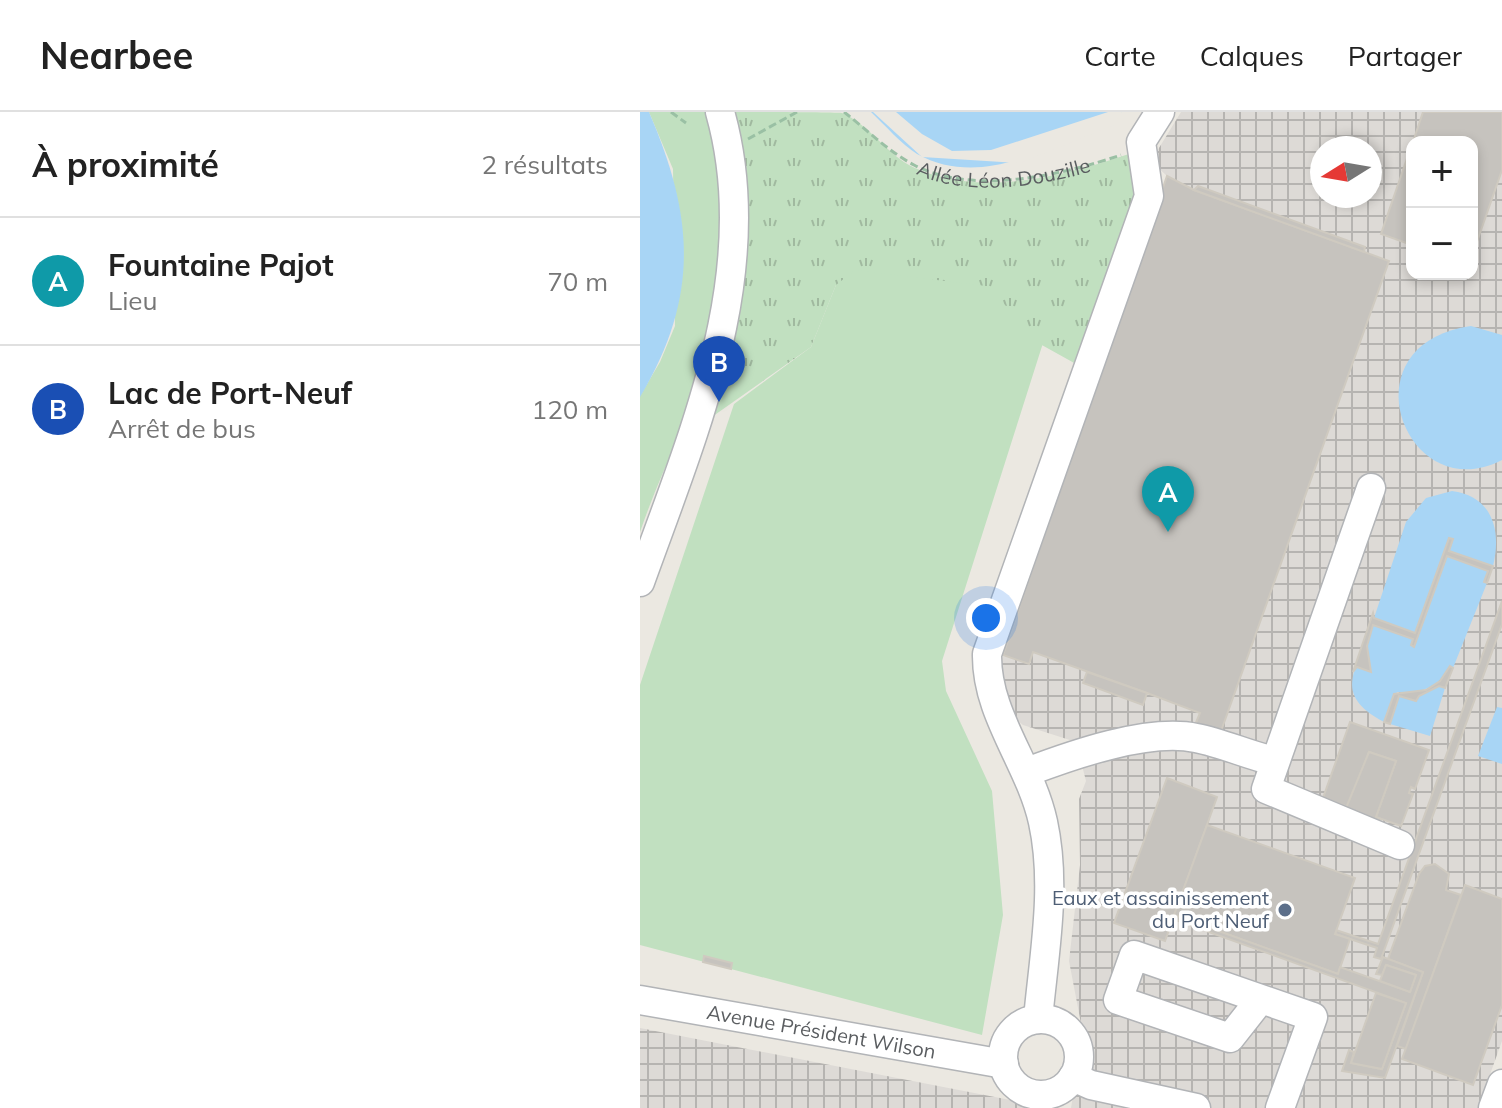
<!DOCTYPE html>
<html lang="fr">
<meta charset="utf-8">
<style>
:root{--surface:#fff;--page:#f6f6f6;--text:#222;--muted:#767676;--line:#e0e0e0;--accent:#d4463e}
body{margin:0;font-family:Mulish,sans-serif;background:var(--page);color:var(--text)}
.controls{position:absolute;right:24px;top:24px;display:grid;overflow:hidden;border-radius:16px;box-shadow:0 4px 12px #0003}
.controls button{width:72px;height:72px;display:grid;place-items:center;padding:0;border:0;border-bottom:2px solid var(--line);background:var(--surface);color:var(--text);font:40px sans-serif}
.compass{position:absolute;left:670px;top:24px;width:72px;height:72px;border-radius:50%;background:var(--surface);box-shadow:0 4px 12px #0003;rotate:259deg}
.you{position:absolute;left:346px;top:506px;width:28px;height:28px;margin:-20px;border:6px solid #fff;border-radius:50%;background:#1a73e8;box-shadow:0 0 0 12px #1a73e833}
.badge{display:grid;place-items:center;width:52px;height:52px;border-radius:50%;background:var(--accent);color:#fff;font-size:26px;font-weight:700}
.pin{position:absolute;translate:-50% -66px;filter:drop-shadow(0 2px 4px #0008)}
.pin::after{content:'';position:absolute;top:42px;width:28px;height:24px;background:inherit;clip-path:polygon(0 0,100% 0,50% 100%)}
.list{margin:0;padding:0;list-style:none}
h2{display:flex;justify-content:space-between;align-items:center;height:104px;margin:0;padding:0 32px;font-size:34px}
h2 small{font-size:26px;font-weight:400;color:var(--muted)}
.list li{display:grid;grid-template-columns:52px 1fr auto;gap:24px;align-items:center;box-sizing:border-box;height:128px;padding:0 32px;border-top:2px solid var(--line)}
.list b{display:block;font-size:30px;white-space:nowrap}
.list p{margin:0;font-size:26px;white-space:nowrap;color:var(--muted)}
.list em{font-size:26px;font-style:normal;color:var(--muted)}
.map{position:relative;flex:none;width:862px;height:996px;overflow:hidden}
header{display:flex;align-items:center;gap:48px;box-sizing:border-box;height:112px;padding:0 40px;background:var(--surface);border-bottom:2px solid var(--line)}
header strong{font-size:38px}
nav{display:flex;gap:44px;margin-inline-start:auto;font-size:28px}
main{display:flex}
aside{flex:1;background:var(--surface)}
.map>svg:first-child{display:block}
</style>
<header>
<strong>Nearbee</strong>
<nav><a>Carte</a><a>Calques</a><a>Partager</a></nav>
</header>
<main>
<aside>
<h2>À proximité<small>2 résultats</small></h2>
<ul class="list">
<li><span class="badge" style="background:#0f9aa8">A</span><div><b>Fountaine Pajot</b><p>Lieu</p></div><em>70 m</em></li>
<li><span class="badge" style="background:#1a4fb4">B</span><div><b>Lac de Port-Neuf</b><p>Arrêt de bus</p></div><em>120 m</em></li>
</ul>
</aside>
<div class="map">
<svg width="862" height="996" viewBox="0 0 862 996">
<defs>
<pattern id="industrial-grid" width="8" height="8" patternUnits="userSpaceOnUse" patternTransform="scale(2)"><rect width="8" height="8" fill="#dddad6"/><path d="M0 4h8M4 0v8" fill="none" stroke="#b6b4b1"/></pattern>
<pattern id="grass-tufts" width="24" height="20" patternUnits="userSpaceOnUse" patternTransform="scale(2)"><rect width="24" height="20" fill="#c1e0c0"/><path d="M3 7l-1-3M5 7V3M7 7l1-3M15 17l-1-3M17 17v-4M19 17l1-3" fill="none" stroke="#a0b99f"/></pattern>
</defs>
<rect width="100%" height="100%" fill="#ebe8e1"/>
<!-- industrial -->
<g fill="url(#industrial-grid)" fill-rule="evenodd">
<path d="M541,0H862V929L838,996H431L443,922L429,849L440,753L439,687L446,669L436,630L383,613L371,603L356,565L527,64L511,49ZM772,30H832V162H772ZM682,36H730V84H682Z"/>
<path d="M0,916L411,996H0Z"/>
</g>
<!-- grass -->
<path fill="url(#grass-tufts)" d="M80,0C100,0 189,0 202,1C229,12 248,44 275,56C343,86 423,64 489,42L508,84L445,257L400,232L196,173L171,235L52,319L87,187Z"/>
<!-- park -->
<g fill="#c1e0c0">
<path d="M9,0H69C82,82 89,174 64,255C47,311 19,364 0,420V284L20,250L35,214L33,57Z"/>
<path d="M215,158L346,174L403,231L302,549L306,579L352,679L363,803L342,923L0,833V573L94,292L171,235L196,173Z"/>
</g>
<!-- water -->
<g fill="#a8d5f5">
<path d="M0,0H9C54,105 60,184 0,285Z"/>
<path d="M231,0H482C421,29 346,80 277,42C261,32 245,13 231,0Z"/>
<path d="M831,214L862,223V348C766,398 702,232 831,214Z"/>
<path d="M812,379C852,384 862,418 853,454L809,439L813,428L809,426L775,521L734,506L766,410L786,386Z"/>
<path d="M807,444L848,459L844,469L847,471L813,556L810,555C798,576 780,582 757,580L744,610C690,581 718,557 733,513L773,527L771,533L774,534Z"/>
<path d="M799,574L805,576L790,624L750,612L759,584H779Z"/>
<path d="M857,595L862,596V652L838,644Z"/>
</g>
<!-- pier -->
<path fill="#ebe8e1" d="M233,0H256L282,22L312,39L351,38L468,0H482L474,13L380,51L282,45Z"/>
<!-- building -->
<g fill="#c6c3be" stroke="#cfcac0" stroke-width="2">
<path d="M783,0H862V58L832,144V30H773Z"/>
<path d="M772,32V133L741,122Z"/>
<path d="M527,64L554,78L749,149L580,622L555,613L560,601L507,581L393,540L389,552L363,543Z"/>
<path d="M558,74L725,135L724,140L554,78Z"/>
<path d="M809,426L813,427L809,439L853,454L847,471L844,470L848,459L807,444L774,535L771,533L773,527L733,513L727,534L731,560L717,555L713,560L733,501L734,506L775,521Z"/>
<path d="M862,489V512L741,847L734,845L737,836L695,822L696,818L738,832Z"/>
<path d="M810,554L813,556L805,576L799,574L779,584L776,589L759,584L750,612L744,610L754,582L786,578L800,569Z"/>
<path d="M447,560L507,581L503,593L443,571Z"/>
<path d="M710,610L789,638L775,677L771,675L769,681L773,682L761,714L736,705L756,649L729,640L708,695L683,686Z"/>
<path d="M729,640L756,649L736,705L741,707L739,713L704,701Z"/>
<path d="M527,666L577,685L525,829L474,811Z"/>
<path d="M567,713L715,766L695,822L710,827L698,862L534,803Z"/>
<path d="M795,752L809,762L806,778L821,783L766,937L757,934L783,860L748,847L779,762L785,754Z"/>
<path d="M825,773L862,787V893L833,973L762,947Z"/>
<path d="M534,803L698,862L700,855L770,880L776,863L746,853L742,863L736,862L743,845L783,860L745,966L702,959L709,938L714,940L711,951L742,957L766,891L533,807Z"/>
<path d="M64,844L92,851L91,857L63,850Z"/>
<path d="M746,853L776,863L770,880L740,869Z"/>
<path d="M736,881L766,891L742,957L711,951Z"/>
</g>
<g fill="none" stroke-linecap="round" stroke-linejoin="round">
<!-- minor casing -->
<g stroke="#b2b4b7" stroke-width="31">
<g id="minor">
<path d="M731,376L626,677L760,733"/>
<path d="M0,470C53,322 125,159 80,0"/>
<path d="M387,660C432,643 508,616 556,626C582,631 608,643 634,649"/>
<path id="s2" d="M0,888L364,952"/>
<path d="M620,888L590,926L478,888L494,843L673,905L640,996"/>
<path d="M398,907C404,842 417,774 403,710C390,651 346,603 347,542L509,84L501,30L520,0"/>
<circle cx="401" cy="945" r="38"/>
<path d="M433,965L451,973L556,996"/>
<path d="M853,996L862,972"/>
</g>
</g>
<!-- path -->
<g stroke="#9ac0a4" stroke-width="3" stroke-dasharray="8 4" stroke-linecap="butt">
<path d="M31,0L46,11"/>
<path id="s1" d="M204,0C226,17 249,40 274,53C333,84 422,63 481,43"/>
<path d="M108,27L157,0"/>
</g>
<!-- minor -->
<use href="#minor" stroke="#fff" stroke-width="28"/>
</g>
<!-- markers -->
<circle fill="#5c6f8a" stroke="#fff" stroke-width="3" cx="645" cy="798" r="8"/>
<g text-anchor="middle" stroke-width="7" stroke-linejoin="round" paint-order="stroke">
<!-- street labels -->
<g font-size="20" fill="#5a5d60" stroke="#fff">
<text dy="7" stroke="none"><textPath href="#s1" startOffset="180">Allée Léon Douzille</textPath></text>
<text dy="7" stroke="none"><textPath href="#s2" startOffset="184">Avenue Président Wilson</textPath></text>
</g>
<!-- service labels -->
<g font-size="20" fill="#4e5e75" stroke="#fff" text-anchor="end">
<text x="629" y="793">Eaux et assainissement<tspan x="629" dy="23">du Port Neuf</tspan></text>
</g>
</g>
</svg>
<div class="controls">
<button>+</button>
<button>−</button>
</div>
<svg class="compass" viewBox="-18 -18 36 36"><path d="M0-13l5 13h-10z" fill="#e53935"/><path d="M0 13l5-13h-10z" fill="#767676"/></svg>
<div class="you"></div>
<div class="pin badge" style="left:528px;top:420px;background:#0f9aa8">A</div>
<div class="pin badge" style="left:79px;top:290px;background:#1a4fb4">B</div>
</div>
</main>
